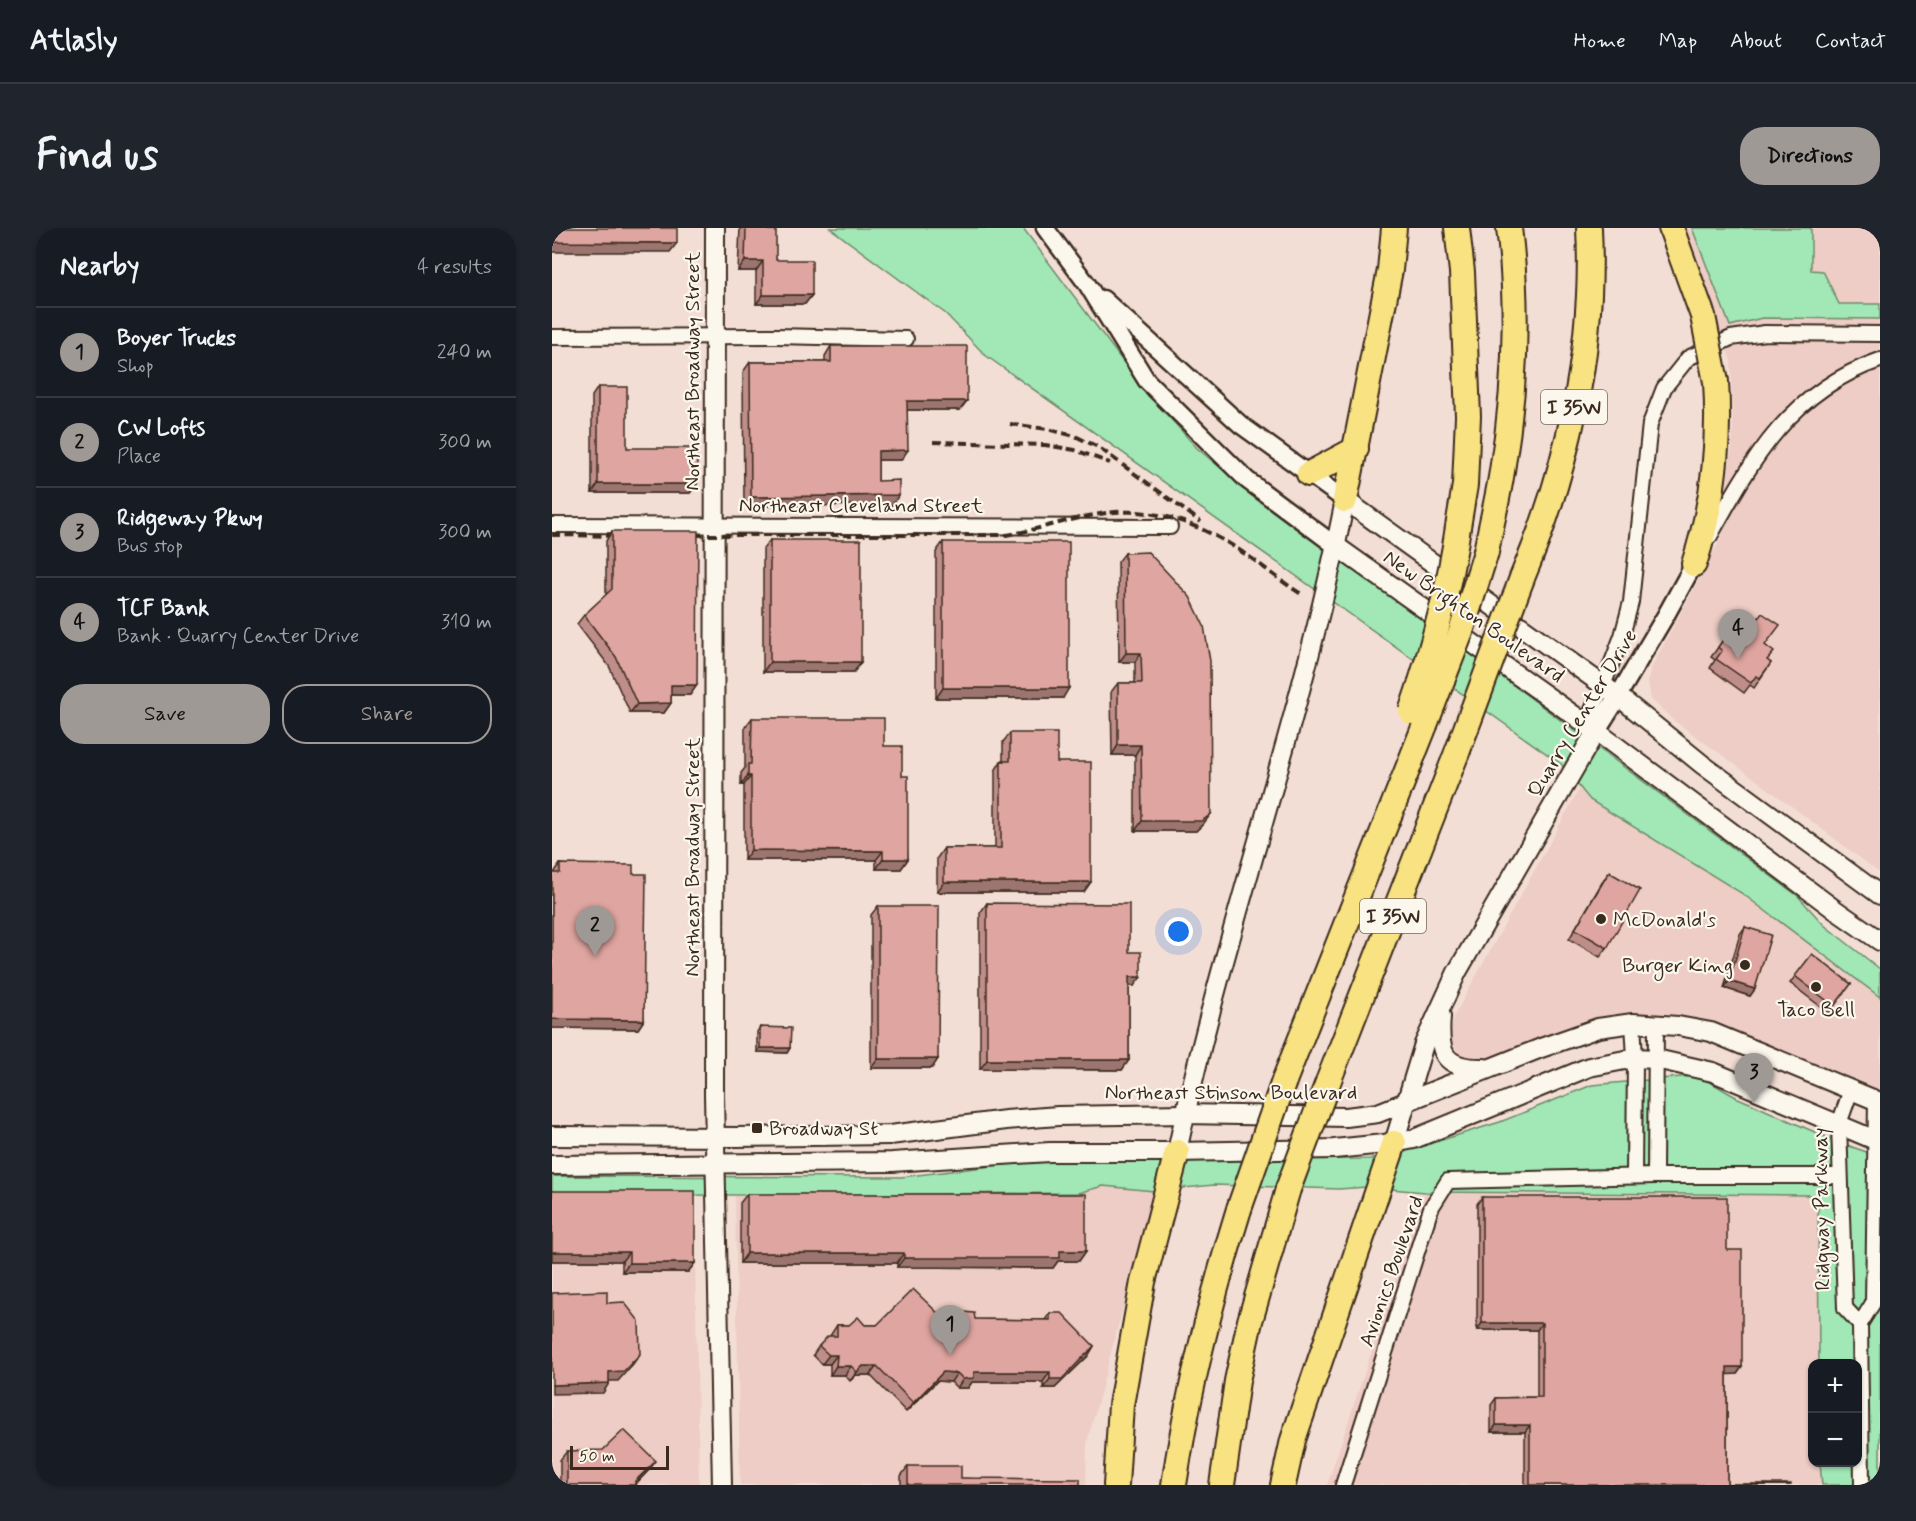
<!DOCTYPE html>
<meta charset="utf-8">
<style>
:root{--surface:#171b24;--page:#20242c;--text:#f1f3f6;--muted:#9ea1a6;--line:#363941;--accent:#9f9995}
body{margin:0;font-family:Mynerve,sans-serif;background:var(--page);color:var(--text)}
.controls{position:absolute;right:18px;bottom:18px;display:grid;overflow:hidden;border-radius:12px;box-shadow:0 2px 4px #0004}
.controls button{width:54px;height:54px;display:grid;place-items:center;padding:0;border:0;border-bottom:2px solid var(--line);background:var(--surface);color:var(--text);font:30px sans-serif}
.scale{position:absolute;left:18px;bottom:15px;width:99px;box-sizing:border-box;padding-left:6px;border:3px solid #3b2a1e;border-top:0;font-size:16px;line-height:21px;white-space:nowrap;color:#3b2a1e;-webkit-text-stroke:4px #fbf7ec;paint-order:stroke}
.you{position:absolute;left:627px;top:704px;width:21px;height:21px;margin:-15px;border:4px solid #fff;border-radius:50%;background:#1a73e8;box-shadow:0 0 0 9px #1a73e833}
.badge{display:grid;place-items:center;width:39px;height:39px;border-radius:50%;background:var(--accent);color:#111;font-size:20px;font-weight:700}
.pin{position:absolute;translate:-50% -50px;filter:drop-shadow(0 2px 3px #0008)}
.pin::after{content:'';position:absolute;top:32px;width:21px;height:18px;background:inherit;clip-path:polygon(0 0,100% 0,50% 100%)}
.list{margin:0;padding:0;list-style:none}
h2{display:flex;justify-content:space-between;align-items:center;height:78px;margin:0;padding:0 24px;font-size:26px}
h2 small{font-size:20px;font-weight:400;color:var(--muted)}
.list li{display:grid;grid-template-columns:39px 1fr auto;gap:18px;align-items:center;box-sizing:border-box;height:90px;padding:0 24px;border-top:2px solid var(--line)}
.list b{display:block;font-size:22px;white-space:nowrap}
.list p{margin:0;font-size:20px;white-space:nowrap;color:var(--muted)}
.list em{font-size:20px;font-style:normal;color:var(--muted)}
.actions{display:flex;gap:12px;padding:18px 24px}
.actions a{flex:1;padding:14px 0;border:2px solid var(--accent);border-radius:24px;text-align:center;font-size:21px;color:var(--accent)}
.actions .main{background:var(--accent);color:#111}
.map{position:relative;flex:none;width:1328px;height:1257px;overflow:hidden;border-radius:24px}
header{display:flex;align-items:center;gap:36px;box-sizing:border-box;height:84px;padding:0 30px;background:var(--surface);border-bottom:2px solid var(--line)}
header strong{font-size:28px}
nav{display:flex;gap:33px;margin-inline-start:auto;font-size:21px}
.intro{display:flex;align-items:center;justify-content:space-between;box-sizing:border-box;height:144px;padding:0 36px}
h1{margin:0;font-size:42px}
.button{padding:15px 27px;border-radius:24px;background:var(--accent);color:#111;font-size:21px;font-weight:700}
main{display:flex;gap:36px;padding:0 36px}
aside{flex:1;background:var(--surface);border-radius:24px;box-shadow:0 2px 4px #0004}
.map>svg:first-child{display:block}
</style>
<header>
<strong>Atlasly</strong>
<nav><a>Home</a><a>Map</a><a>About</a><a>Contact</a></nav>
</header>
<div class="intro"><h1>Find us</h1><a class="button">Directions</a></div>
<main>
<aside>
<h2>Nearby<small>4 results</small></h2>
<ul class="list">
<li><span class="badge">1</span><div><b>Boyer Trucks</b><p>Shop</p></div><em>240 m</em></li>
<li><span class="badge">2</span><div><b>CW Lofts</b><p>Place</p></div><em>300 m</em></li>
<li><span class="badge">3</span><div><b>Ridgeway Pkwy</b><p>Bus stop</p></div><em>300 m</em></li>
<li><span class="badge">4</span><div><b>TCF Bank</b><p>Bank · Quarry Center Drive</p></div><em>310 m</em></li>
</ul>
<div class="actions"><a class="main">Save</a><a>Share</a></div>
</aside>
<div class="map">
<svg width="1328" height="1257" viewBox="0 0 1328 1257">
<rect width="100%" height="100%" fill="#f3ded5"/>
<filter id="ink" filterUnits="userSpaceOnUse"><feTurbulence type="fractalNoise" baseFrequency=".0167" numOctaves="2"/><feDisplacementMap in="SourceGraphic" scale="12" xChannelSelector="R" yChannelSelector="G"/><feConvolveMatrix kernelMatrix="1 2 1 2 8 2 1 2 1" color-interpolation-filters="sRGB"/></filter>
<g filter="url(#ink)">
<!-- built -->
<g fill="#edcdc5">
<path d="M1127,0H1328V645L1202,550L1120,491L1099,471L1096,454L1098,442L1169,310L1181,208L1179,132Z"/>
<path d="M1028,560L1038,572L1191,666L1328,769V863L1179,802L1145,793L1107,787H1063L1032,793L932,833L906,825L898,808L902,788Z"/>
<path d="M551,958L602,963L535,1215L534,1257H188L183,967L526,965Z"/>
<path d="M873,964L1266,967L1267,1135L1260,1136V1234L1268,1235L1270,1257H775Z"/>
<path d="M0,968H142L147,1257H0Z"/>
</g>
<!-- green -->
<g fill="#a1e8b6" stroke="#6e896a" stroke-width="1.5">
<path d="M278,0H471L590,159L645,220L704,270L751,306L798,336L1246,668L1272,697L1328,741V769L1191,666L1038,572L1009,536L433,127L394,86Z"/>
<path d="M1140,0H1259V42L1271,43L1287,76H1328V91L1210,90L1178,98Z"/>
<path d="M1141,848C1159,852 1170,862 1186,870C1233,890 1279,914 1328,928V1257H1270L1268,1235L1306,1234V1136L1267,1135L1266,967L873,964L815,959L787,961L662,957L602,963L551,958L526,965L0,968V948L349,949L449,937L504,933L819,931L864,920L948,894L1040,857Z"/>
</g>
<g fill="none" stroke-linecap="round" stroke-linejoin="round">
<!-- minor casing -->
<g stroke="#3b2a1e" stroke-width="18">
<g id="minor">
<path d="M0,109L224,108L354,111"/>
<path d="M0,297L618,299"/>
<path d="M1158,308C1201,230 1238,163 1328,132"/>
<path d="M1034,495L1051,458L1070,408L1079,374L1098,196L1112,160L1136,130L1179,110L1213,105L1328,106"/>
<path d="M1081,795L1083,830L1082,948"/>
<path d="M1299,862L1287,896L1293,1080L1308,1096"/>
<path d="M1103,948L1104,795"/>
<path d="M791,1257L879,980L896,953L1103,948H1287"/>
<path d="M1310,1257L1308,1096L1321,1075L1324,873"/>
</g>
</g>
<!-- tertiary casing -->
<g stroke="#3b2a1e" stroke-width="21">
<g id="tertiary">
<path d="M493,0L535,56L595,153L695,252L784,318"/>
<path d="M551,71L689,197L793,272"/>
<path d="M1066,468L1114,387L1142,336"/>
</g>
</g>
<!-- secondary casing -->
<g stroke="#3b2a1e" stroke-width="22">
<g id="secondary">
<path d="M163,0L162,867L170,1257"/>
<path d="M784,318L1044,503L1282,681L1328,713"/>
<path d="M889,788C886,825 891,841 932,840"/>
<path d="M0,908L185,909L338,907L454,892L506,888L633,886L794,889L826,885L989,820L1046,800L1081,795L1126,798L1159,804L1328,874"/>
<path d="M842,915L872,816L905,744L1044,503L1066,468"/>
<path d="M625,924C671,705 750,492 793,272L1066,468L1151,537L1328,667"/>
<path d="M0,937L340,934L498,924H625L782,921L842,915L862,911L1037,839L1083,830L1104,831L1161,844L1328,914"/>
</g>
</g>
<!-- motorway casing -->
<g stroke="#3b2a1e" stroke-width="28">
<g id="motorway">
<path d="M905,0L910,44L916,188L913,257L906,299"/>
<path d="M1119,0L1151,88"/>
<path d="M757,246L804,221"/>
<path d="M793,272L838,42L842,0"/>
<path d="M934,324C939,297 946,270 950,243C963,164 967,80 957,0"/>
<path d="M1142,336C1162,275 1168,217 1164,154"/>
<path d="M970,350C1016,241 1043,119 1037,0"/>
<path d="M732,853L873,497"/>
<path d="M776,854L906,522"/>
<path d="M564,1257L569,1177L591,1054L625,924"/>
<path d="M622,1257C636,1163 659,1071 687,981"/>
<path d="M670,1257L685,1153L698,1093L736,961"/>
<path d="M731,1257L741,1212L842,915"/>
</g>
</g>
<!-- minor -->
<use href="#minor" stroke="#fbf7ec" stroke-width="14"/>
<!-- tertiary -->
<use href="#tertiary" stroke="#fbf7ec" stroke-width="16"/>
<!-- secondary -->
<use href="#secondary" stroke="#fbf7ec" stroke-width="18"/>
<!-- motorway -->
<use href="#motorway" stroke="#f8e281" stroke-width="24"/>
<!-- rail -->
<g stroke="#3b2a1e" stroke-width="4" stroke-dasharray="9 4.5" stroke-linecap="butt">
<path d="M458,196L495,201L523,208L546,219L649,294"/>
<path d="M381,214L493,217L523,222L558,235"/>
<path d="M0,307L75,308"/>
<path d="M129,307H454C486,302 516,291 548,286C598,277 646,295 687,322C709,336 728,353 751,367"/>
</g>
<!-- motorway-bridge casing -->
<g stroke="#3b2a1e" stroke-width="28" stroke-linecap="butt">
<g id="motorway-bridge">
<path d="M1151,88L1164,154"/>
<path d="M859,484C880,423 897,363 906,299"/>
<path d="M873,497L909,404L934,324"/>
<path d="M906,522L970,350"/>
<path d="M736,961L776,854"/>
<path d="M687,981L732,853"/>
</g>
</g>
<!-- motorway-bridge -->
<use href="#motorway-bridge" stroke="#f8e281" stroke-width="24"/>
</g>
<!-- wall -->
<g fill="#c08e8a" stroke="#3b2a1e" stroke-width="1.5">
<path d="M188,0H216L224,32L260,67L253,76H204V43H186Z"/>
<path d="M279,118L408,182H355L349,232H326V253L340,277L192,278L191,144L198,134H273V128Z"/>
<path d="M46,159L75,220L145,256L138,265H40V168Z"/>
<path d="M60,303L145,457L138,467H119V475L112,485H78L57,438L25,396L32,387L54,367V313Z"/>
<path d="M218,312L309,434L302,444H211V321Z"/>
<path d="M391,314L511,470H384V324Z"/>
<path d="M573,325L652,595L644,603H583V527H560L559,464L566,455H583V434H567L566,334Z"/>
<path d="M1177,404L1180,407L1213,418L1215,432L1219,435L1202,460L1198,457L1192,465L1158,440L1163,432L1159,429Z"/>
<path d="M200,490L332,518L350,548L356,631L349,641H324V632H192V557H189V545L193,540V499Z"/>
<path d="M458,505L505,534L532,664H385V630L392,620H443V543L449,533H451V514Z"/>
<path d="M8,636L81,646L92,792L86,801L0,800V645H2Z"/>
<path d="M1057,644L1055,720L1048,729L1017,711L1051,653Z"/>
<path d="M435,675L577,724L582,758H577V832L570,842L428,841V685Z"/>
<path d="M326,678L386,831L380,840H319V687Z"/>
<path d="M1193,699L1203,761L1198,768L1172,760L1188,706Z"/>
<path d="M1260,726L1299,756L1277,785L1238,755Z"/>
<path d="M208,799L238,820L235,825L205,824V804Z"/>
<path d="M0,963L143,1035L136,1044H70V1033H0Z"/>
<path d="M195,966L534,1023L527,1033H506L501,1040L345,1039V1035H188V975Z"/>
<path d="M930,969L1175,1022L1190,1139L1185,1146H1175V1256L1239,1257H973V1204H939V1177L944,1170L985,1169V1102H925V976Z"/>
<path d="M498,1085L542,1118L536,1128L503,1160H491V1154H420L416,1160H405L399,1154L385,1153L354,1184L318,1147H304L298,1153L293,1147H278V1136H270L261,1127L267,1118L278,1108L285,1097H325L392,1091L493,1092Z"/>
<path d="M15,1223L97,1242L83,1257H8V1232Z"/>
<path d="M356,1238L409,1250L528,1257H349V1248Z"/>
</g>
<!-- shaded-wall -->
<g fill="#9c7470" stroke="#3b2a1e" stroke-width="1.5">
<path d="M0,14L125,15L118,24H0Z"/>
<path d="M193,33H211L204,43H186Z"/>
<path d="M211,67H260L253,76H204Z"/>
<path d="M355,173H415L408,182H348Z"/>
<path d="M356,222L349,232H320L326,223Z"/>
<path d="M46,256H145L138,265H40Z"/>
<path d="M347,267L340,277L192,278L199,269Z"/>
<path d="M574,425H589L583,434H567Z"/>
<path d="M218,434H309L302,444H211Z"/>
<path d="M119,457H145L138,467H112Z"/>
<path d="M391,460H517L511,470H384Z"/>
<path d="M119,475L112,485H78L85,476Z"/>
<path d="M566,517H589L583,527H560Z"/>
<path d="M196,548H199L192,557H189Z"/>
<path d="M659,586L652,595L644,603H583L590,593Z"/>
<path d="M199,622L331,623L324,632H192Z"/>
<path d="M331,631H356L349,641H324Z"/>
<path d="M392,654H539L532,664H385Z"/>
<path d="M577,749H589L582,758H571Z"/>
<path d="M1177,753L1203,761L1198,768L1172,760Z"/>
<path d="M0,791L92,792L86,801L0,800Z"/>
<path d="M208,820H238L235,825L205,824Z"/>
<path d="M326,831H386L380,840H319Z"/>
<path d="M435,832H577L570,842L428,841Z"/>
<path d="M508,1023H534L527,1033H506L501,1040L345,1039L352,1030Z"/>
<path d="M0,1024H77L70,1033H0Z"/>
<path d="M195,1025H352L345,1035H188Z"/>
<path d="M77,1035H143L136,1044H70Z"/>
<path d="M930,1095H990L985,1102H925Z"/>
<path d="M542,1118L536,1128L503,1160H491L498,1151Z"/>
<path d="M88,1126L81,1136L66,1153H50L57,1144Z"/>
<path d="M277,1127H285L278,1136H270Z"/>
<path d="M284,1138H299L293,1147H278Z"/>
<path d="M311,1138H325L318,1147H304L298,1153L305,1144Z"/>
<path d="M1175,1139H1190L1185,1146L1170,1147Z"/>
<path d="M391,1144L405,1145L399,1154L385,1153L354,1184L361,1175Z"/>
<path d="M422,1144H498L491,1154H420L416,1160H405L411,1151Z"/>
<path d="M57,1155L51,1165L0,1166V1157Z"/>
<path d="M944,1197H978L973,1204H939Z"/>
<path d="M104,1233L97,1242L82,1257L83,1253Z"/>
</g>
<!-- building -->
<g fill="#dfa5a0" stroke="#3b2a1e" stroke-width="1.5">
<path d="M0,0H125V15L0,14Z"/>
<path d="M194,0H216V2H224V32H260V67H211V33H193Z"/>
<path d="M279,118H415V173H355L356,222L326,223V253L347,252V267L199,269L198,134H279Z"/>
<path d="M46,159H75V220H145V256H46Z"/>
<path d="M60,303H146L145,457H119V475L85,476L64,429L32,387L60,361Z"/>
<rect x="218" y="312" width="91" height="122"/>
<rect x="391" y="314" width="126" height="146"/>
<path d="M596,324L638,369L652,398L658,433L659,586L650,593H590L589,517H566V455H590L589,425H574L573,325Z"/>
<path d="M1210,385L1228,397L1213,417L1222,424L1215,432L1219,435L1208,450L1204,448L1199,455L1164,431L1170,423L1166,419L1177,404L1180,407L1187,399L1196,405Z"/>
<path d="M200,490H332V518H350V548H356V631H331V623L199,622V548H196V536H199Z"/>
<path d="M458,505H505V534H539V654H392V620H449V533H458Z"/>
<path d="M8,636L81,637V646H94L92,792L0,791V645H8Z"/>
<path d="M1057,644L1088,662L1055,720L1023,701Z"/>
<path d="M435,675L577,676V724H589V749H577V832H435Z"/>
<path d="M326,678H387L386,831H326Z"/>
<path d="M1193,699L1219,707L1203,761L1177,753Z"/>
<path d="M1260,726L1299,756L1282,778L1243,748Z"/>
<path d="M208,799L239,800L238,820H208Z"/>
<path d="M0,963H143V1035H77V1024H0Z"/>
<path d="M195,966H534V1023H508V1030H352V1025H195Z"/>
<path d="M930,969H1175V1022H1190V1139H1175V1256H1239V1257H978V1197H944V1170L990,1169V1095H930Z"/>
<path d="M361,1061L392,1091H404L411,1084L422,1085L423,1091L498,1092V1085H510L542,1118L510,1151H498V1144H422V1150L411,1151L405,1145L391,1144L361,1175L325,1138H311L305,1144L299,1138H284L285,1127H277L267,1118L276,1108H285V1097H297L306,1089L313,1097H325Z"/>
<path d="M55,1063V1075L72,1074L87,1093L88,1126L72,1143L57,1144V1155L0,1157V1065Z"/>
<path d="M72,1202L104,1233L83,1253V1257H15V1223L51,1222Z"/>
<path d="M356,1238H409V1250L528,1251V1257H356Z"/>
</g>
</g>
<!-- markers -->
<g fill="#3b2a1e" stroke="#fbf7ec" stroke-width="2">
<circle cx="1049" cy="691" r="6"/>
<circle cx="1193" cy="737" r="6"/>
<circle cx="1264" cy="759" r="6"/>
<rect x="199" y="894" width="12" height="12" rx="3"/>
</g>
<g text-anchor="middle" stroke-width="4.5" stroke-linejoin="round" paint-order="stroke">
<!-- shield labels -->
<g fill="#fbf7ec" stroke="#75685c" stroke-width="1.5">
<rect x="989" y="162" width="66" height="34" rx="4.5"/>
<rect x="808" y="671" width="66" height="34" rx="4.5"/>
</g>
<g font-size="20" font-weight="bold" fill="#3b2a1e">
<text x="1022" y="186">I 35W</text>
<text x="841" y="695">I 35W</text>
</g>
<!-- street labels -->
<g font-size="21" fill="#3b2a1e" stroke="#fbf7ec">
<text transform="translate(140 143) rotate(-90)" y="7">Northeast Broadway Street</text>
<text x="309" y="284">Northeast Cleveland Street</text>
<text transform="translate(922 388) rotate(35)" y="7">New Brighton Boulevard</text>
<text transform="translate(1030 485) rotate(-59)" y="7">Quarry Center Drive</text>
<text transform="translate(140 629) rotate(-90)" y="7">Northeast Broadway Street</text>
<text x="679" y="871">Northeast Stinson Boulevard</text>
<text transform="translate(1269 981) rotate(-91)" y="7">Ridgway Parkway</text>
<text transform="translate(839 1043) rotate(-71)" y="7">Avionics Boulevard</text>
</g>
<!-- poi labels -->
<g font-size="21" fill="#3b2a1e" stroke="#fbf7ec" text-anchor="start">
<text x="1061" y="698">McDonald's</text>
<text x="1181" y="744" text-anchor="end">Burger King</text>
<text x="1264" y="788" text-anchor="middle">Taco Bell</text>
<text x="217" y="907">Broadway St</text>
</g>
</g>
</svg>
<div class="controls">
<button>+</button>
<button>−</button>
</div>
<div class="scale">50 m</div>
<div class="you"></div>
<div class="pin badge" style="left:398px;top:1127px">1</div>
<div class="pin badge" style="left:43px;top:728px">2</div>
<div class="pin badge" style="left:1202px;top:875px">3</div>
<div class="pin badge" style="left:1186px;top:431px">4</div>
</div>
</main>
